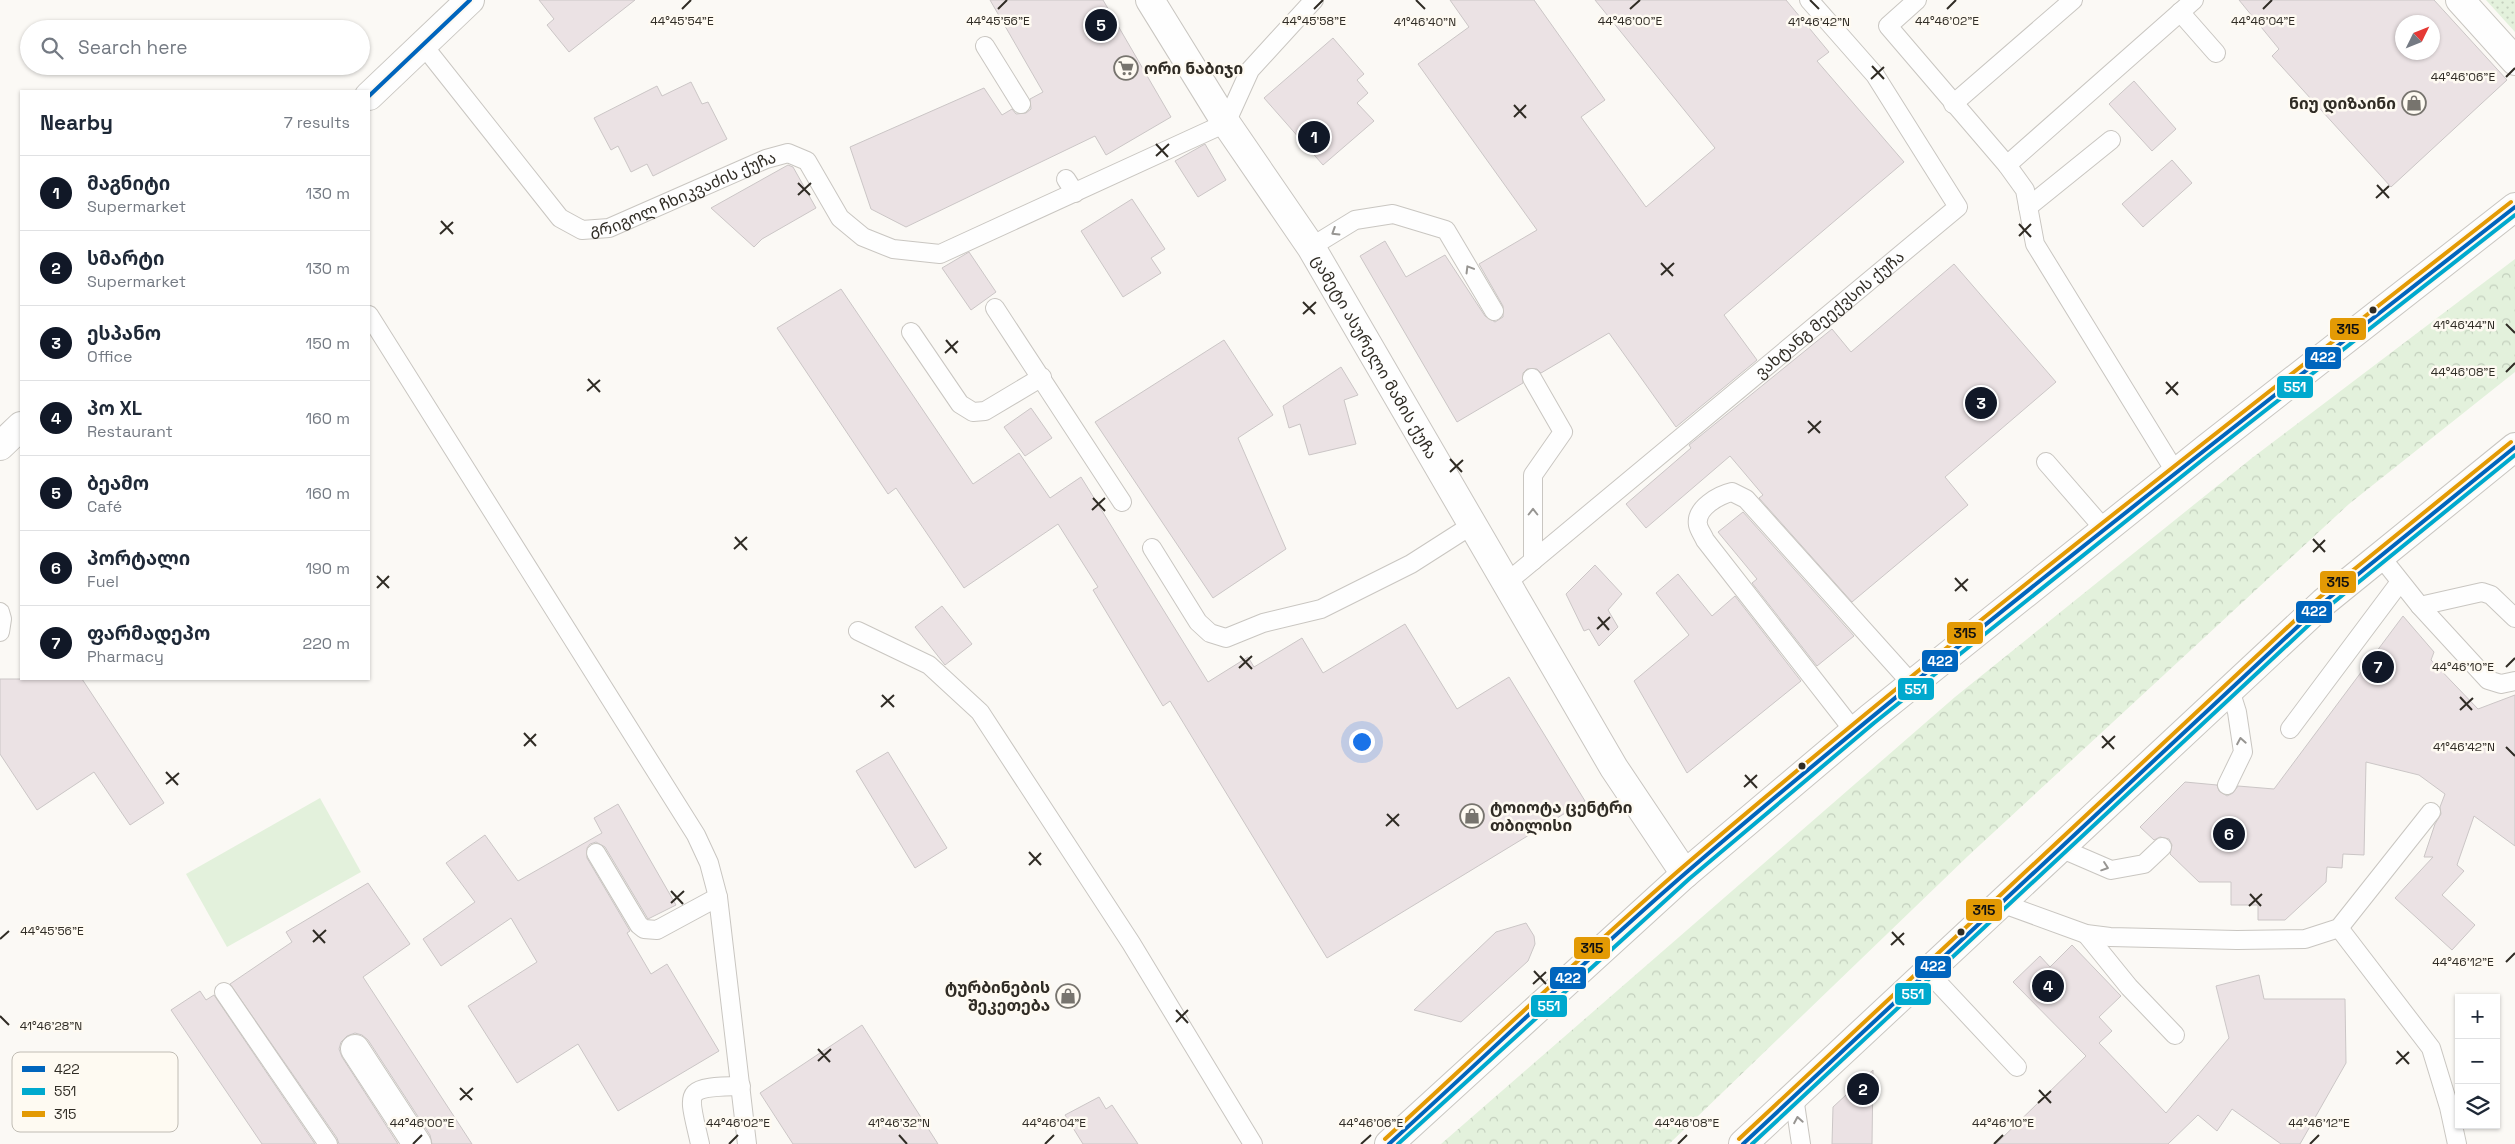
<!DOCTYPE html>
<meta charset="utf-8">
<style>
:root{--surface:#fff;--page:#f2f2f3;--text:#1f2937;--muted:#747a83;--line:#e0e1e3;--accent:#111827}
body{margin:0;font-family:"Space Grotesk","Noto Sans Georgian",sans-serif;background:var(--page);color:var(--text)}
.controls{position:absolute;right:15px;bottom:15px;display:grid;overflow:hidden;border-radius:0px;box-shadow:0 1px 4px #0004}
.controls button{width:45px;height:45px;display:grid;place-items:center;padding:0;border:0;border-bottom:1px solid var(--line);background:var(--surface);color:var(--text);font:25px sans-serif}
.compass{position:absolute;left:2395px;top:15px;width:45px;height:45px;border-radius:50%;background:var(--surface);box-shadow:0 1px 4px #0004;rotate:47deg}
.you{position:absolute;left:1361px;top:741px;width:18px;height:18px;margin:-12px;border:4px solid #fff;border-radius:50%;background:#1a73e8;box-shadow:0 0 0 8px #1a73e833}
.badge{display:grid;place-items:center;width:32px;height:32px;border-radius:50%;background:var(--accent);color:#fff;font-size:16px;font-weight:700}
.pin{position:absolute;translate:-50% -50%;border:2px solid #fff;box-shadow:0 1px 5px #0006}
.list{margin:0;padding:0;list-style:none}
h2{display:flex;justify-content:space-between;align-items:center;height:65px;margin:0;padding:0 20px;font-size:21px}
h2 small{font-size:16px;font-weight:400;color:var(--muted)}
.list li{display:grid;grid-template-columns:32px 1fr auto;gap:15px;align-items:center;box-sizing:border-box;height:75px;padding:0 20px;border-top:1px solid var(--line)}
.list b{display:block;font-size:19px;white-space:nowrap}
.list p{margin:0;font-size:16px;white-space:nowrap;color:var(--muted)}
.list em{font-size:16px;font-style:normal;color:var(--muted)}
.icon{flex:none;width:28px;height:28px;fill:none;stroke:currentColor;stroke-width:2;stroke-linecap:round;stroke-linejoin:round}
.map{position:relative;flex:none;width:2515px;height:1144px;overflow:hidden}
.search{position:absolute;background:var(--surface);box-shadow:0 1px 4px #0004;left:20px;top:20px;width:350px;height:55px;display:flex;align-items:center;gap:12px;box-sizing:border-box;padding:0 18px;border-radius:28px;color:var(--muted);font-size:19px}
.panel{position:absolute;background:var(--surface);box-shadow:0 1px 4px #0004;left:20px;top:90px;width:350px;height:590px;border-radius:0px}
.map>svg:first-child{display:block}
</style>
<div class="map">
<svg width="2515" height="1144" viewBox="0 0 2515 1144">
<defs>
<pattern id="grass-dots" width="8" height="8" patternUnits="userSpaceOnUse" patternTransform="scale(1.25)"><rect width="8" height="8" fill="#e3f1dc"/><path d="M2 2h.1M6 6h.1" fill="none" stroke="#c3cfbd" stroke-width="1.8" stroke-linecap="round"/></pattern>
<pattern id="forest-crowns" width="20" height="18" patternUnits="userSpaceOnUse" patternTransform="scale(1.25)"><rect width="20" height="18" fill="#e3f1dc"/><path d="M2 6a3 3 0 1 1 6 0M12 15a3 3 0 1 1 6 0" fill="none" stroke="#c3cfbd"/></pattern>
</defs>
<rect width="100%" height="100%" fill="#fbf9f5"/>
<!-- grass -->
<path fill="url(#grass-dots)" d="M2486,0H2515V32Z"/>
<!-- forest -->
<path fill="url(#forest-crowns)" d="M2515,259V372L2349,504L1968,856L1669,1144H1441L1955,697L2252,458Z"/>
<!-- garden -->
<path fill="#e3f1dc" d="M320,798L361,872L227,947L186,874Z"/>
<!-- building -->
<g fill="#ebe2e4" stroke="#cbc6c6" fill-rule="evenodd">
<path d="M539,0H635L569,52L547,25L554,19Z"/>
<path d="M990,0H1103L1171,117L1106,155L1095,136L906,227L871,209L850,147L984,88L1002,115L1012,109L1016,114L1026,113L1031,109L1030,99L1043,92Z"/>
<path d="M1450,0H1534L1605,100L1581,117L1646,207L1715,148L1595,0H1786L1829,52L1817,61L1904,162L1724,315L1757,360L1676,427L1609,333L1541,373L1537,369H1527L1523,373V383L1457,422L1360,256L1385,241L1406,277L1445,255L1485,316L1495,322L1503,317V306L1479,264L1537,230L1418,64L1469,27Z"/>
<path d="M2239,0H2434L2507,80L2391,187L2272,56L2279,49ZM2402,22H2432V52H2402Z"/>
<path d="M1333,38L1364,74L1357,80L1368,93L1357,103L1374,121L1323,165L1264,98Z"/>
<path d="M2134,81L2176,129L2152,151L2109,104Z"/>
<path d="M691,82L702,104L708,102L727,139L653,176L647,164L631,172L618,146L611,150L594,118L657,86L662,96Z"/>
<path d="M1205,144L1226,180L1198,197L1175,161Z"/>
<path d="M2172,160L2192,183L2143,227L2122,204Z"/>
<path d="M788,165L793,167L816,208L762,239L754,247L711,208Z"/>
<path d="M1132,199L1165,249L1151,258L1161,273L1123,297L1081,231Z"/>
<path d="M969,252L996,292L971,310L942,268Z"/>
<path d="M1954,264L2056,382L1945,477L1968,505L1852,602L1759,498L1763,495L1730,456L1646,528L1626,504L1691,448L1689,445L1832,329L1851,352Z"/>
<path d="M841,289L973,484L1019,453L1050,498L1081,477L1208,682L1248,657L1254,667L1302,638L1323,673L1405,624L1457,709L1509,677L1585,801L1327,958L1170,701L1163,706L1093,590L1098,587L1058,524L964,588L896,488L888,494L777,328Z"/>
<path d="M1224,340L1273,415L1238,438L1286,549L1213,598L1095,422Z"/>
<path d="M1341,367L1358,395L1344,400L1356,444L1309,455L1300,424L1289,428L1283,406Z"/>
<path d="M1031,408L1052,438L1025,456L1004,427Z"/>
<path d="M1743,512L1854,636L1817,666L1752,583L1757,579L1718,532Z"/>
<path d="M1595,565L1622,594L1608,610L1618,627L1599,646L1589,629L1584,631L1566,594Z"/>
<path d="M1678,574L1712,616L1735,596L1801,681L1687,773L1634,681L1689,635L1656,593Z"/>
<path d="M942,606L972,644L945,665L915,627Z"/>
<path d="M2403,616L2434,652L2431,660L2478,709L2515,695V846L2474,816L2457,865L2464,871L2442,895L2475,925L2452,950L2395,898L2433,857H2424L2435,824L2441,814L2440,807L2445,794L2419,775L2366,762L2364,855L2343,854L2342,868L2327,867L2326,882L2285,920H2258V905H2231V882H2199L2170,854L2172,845L2169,839L2160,837L2154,840L2140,827L2185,782L2217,785L2219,791L2227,796L2233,793L2238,786L2274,789Z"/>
<path d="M0,679H82L164,803L130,825L94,772L37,810L0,754Z"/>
<path d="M888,752L947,848L915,868L856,771Z"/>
<path d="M618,804L676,905L648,919L605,847L596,842L590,844L587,848V858L630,931L627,933L651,974L667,964L719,1051L618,1111L578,1044L517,1083L468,1006L537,962L511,918L441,966L423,939L475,902L446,863L485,835L518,881L602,833L594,818Z"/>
<path d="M368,883L410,944L363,977L472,1144H432L430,1135L368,1040L362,1035L355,1033L347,1036L341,1042L339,1049L342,1057L398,1144H339L337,1138L230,984L292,942L286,932Z"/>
<path d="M1526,923L1534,936L1535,944L1528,961L1461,1022L1414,1010L1496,932Z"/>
<path d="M2072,945L2121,996L2099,1017L2112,1031L2099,1043L2166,1113L2229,1038L2216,986L2259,975L2264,999H2345L2346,1063L2300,1144H2281L2232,1109L2217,1131L2198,1115L2168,1144H1996L2086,1056L2013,982L2040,956L2050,967Z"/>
<path d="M200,991L206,1000L214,995L315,1144H262L171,1010Z"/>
<path d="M862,1025L938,1144H793L760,1093Z"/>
<path d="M1873,1070L1872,1144H1832L1833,1107Z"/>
<path d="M1099,1097L1106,1109L1112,1105L1138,1144H1083L1065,1115Z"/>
</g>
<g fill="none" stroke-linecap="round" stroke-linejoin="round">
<!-- lane casing -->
<g stroke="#c9c6c1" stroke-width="20">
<g id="lane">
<path d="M1917,0L1888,26L2007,165L2025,190L2035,244L2176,473"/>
<path d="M2180,12L2216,53"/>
<path id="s1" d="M423,45L560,218L582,230L609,228L766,159L788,153L807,161L840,218L863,237L893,249L940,254L1226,123L1250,70L1314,0"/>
<path d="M985,46L1021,104"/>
<path d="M1953,104L2073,0"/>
<path d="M2007,165L2194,0"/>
<path d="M1066,179L1075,193"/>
<path d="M2028,207L2111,140"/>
<path d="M1311,247L1355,220L1393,214L1446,230L1494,311"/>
<path d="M995,308L1122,502"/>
<path d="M369,315L696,835L709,863L718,897L747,1144"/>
<path d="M911,332L960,404L973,412L985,411L1042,377"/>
<path d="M1532,378L1563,432L1533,475V561"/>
<path d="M2046,462L2105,530"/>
<path d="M1152,548L1198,622L1210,633L1226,638L1263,623L1321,609L1411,564L1472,525"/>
<path d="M2381,557L2420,606L2488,680L2501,684L2515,681"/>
<path id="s2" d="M1505,584L1958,207L1875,75L1809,0"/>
<path d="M2420,606L2482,592L2491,595L2515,618"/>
<path d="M0,612L2,619L0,632"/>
<path d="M858,631L929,665L980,712L1131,943L1253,1144"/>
<path d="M2290,729L2400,582"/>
<path d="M1854,731L1705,540C1703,535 1699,530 1698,525C1695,508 1719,495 1732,492L1746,499L1912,684"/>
<path d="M2227,785L2243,752L2237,712L2230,690"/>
<path d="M2060,848L2111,870L2144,864L2162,847"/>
<path d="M596,853L639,925L644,929L657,930L718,897"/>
<path d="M2001,903L2086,934L2110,937L2237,940L2305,939L2339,928L2431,812"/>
<path d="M2339,928L2431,1048L2449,1107L2457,1144"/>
<path d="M2086,934L2129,987L2175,1035"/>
<path d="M1928,972L2017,1067"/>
<path d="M224,992L328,1144"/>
<path d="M1794,1097L1801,1144"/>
<path d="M700,1144C688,1090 681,1087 741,1086"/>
</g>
</g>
<!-- street casing -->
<g stroke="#c9c6c1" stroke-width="30">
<g id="street">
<path d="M2460,0L2515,61"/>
<path d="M355,1049L417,1144"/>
</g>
</g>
<!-- secondary casing -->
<g stroke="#c9c6c1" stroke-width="30">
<g id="secondary">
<path id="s3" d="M1150,0L1226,123L1311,247L1614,768L1685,874"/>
<path d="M369,96L470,0"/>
<path d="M0,446L21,426"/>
</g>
</g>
<!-- highway casing -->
<g stroke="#c9c6c1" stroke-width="30">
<g id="highway">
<path d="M1389,1144L1685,874L1870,718L2207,448L2515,207"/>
<path d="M1743,1144L2324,602L2515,447"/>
</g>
</g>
<!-- lane -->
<use href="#lane" stroke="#fefefe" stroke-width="18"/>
<!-- street -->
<use href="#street" stroke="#fefefe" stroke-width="28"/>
<!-- secondary -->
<use href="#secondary" stroke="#fefefe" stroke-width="28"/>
<!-- highway -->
<use href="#highway" stroke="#fefefe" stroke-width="28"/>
<!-- bus-1 casing -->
<g stroke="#fefaf2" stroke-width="8">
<g id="bus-1">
<path d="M369,96L470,0"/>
<path d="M1389,1144C1489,1053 1586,959 1688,871C1957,641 2237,425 2515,207"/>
<path d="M1743,1144L2324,602L2515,447"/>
</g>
</g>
<!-- bus-2 casing -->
<g stroke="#fefaf2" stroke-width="8">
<g id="bus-2">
<path d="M1398,1144L1689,879L1874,723L2211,453L2515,215"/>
<path d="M1752,1144L2328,607L2515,455"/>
</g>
</g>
<!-- bus-3 casing -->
<g stroke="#fefaf2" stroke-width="8">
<g id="bus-3">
<path d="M1385,1139C1484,1049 1582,954 1684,866C1953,636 2233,420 2511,202"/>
<path d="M1739,1139L2320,597L2511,442"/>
</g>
</g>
<!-- bus-1 -->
<use href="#bus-1" stroke="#0065bd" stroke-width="4"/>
<!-- bus-2 -->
<use href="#bus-2" stroke="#00a9ce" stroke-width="4"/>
<!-- bus-3 -->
<use href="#bus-3" stroke="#e39a04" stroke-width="4"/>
</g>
<!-- one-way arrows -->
<defs><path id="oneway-chevron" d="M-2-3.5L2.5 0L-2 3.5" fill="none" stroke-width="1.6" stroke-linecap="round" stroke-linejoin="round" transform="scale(1.25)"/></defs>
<g stroke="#979592">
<use href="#oneway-chevron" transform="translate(1335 232) rotate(148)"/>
<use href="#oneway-chevron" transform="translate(1469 269) rotate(-121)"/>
<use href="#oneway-chevron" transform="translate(1533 512) rotate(-90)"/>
<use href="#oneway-chevron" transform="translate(2241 741) rotate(-100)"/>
<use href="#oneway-chevron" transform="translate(2105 867) rotate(19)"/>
<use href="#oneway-chevron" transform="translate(1798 1120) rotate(-100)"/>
</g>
<!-- ticks -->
<path fill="none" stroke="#302c25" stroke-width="2" d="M1416,0L1425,9M1810,0L1819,9M682,9L691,0M998,9L1007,0M1314,9L1323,0M1630,9L1640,0M1947,9L1956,0M2263,9L2272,0M1872,66L1884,79M2506,77L2515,68M1871,79L1884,67M1514,105L1526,118M1514,117L1526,105M1156,144L1168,157M1156,156L1169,144M798,183L810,195M2377,185L2389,198M798,195L811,183M2376,198L2389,186M441,221L453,234M2019,224L2031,237M440,234L453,222M2019,236L2031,224M1661,263L1673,276M1661,275L1674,263M1303,302L1315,314M1303,314L1316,302M2506,324L2515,333M946,340L957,353M945,353L958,341M2506,372L2515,363M588,379L600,392M2166,382L2178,395M587,391L600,380M2166,394L2178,382M1808,421L1820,433M1808,433L1821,421M1450,459L1462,472M1450,472L1463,460M1093,498L1105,511M1092,510L1105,498M735,537L747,550M2313,539L2325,552M734,549L747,537M2313,552L2325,540M377,576L389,588M1955,578L1967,591M377,588L389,576M1955,591L1968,579M1598,617L1609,630M1597,629L1610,617M1240,656L1252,669M2506,667L2515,658M1239,668L1252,656M882,695L894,707M2460,697L2472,710M881,707L894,695M2460,710L2473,698M524,733L536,746M2102,736L2114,749M524,746L536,734M2506,747L2515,756M2102,748L2115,736M166,772L178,785M1745,775L1757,788M166,784L179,773M1744,787L1757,775M1387,814L1399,826M1386,826L1399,814M1029,852L1041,865M1029,865L1041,853M671,891L683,904M2250,894L2261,906M671,903L684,891M2249,906L2262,894M313,930L325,943M1892,932L1904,945M0,939L9,931M313,942L326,930M1891,945L1904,933M2506,962L2515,953M1534,971L1546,984M1533,984L1546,972M1176,1010L1188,1023M0,1016L9,1025M1176,1022L1188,1010M818,1049L830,1062M2397,1051L2409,1064M818,1061L831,1049M2396,1064L2409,1052M460,1088L472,1100M2039,1090L2051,1103M460,1100L473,1088M2038,1103L2051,1091M899,1135L907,1144M413,1144L422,1135M729,1144L738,1135M1045,1144L1054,1135M1361,1144L1371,1135M1678,1144L1687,1135M1994,1144L2003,1135M2310,1144L2319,1135"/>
<!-- icons -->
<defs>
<g id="supermarket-ring" transform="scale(1.25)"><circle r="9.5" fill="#fefaf2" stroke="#77746e" stroke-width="1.5"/><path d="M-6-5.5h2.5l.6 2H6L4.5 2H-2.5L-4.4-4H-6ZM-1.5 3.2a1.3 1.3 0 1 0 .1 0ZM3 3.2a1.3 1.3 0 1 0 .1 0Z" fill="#77746e"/></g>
<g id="shop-ring" transform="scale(1.25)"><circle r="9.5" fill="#fefaf2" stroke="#77746e" stroke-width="1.5"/><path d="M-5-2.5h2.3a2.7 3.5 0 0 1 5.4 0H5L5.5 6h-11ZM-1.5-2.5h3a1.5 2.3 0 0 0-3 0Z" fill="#77746e"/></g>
</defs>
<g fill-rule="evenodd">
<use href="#supermarket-ring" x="1126" y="68"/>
<use href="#shop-ring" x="2414" y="103"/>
<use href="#shop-ring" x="1472" y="816"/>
<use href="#shop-ring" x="1068" y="996"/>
</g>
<!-- markers -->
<g fill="#302c25" stroke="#fefaf2" stroke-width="2">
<circle cx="2373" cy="310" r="4.5"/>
<circle cx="1802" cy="766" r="4.5"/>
<circle cx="1961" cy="932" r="4.5"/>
</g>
<g text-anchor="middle" stroke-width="5" stroke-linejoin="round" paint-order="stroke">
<!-- poi labels -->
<g font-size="16" font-weight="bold" fill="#302c25" stroke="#fefaf2" text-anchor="start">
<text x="1144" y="74">ორი ნაბიჯი</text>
<text x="2396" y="109" text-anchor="end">ნიუ დიზაინი</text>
<text x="1490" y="813">ტოიოტა ცენტრი<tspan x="1490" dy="18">თბილისი</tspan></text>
<text x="1050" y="993" text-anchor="end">ტურბინების<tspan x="1050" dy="18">შეკეთება</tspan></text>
</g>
<!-- street labels -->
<g font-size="16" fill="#302c25" stroke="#fefaf2">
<text dy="6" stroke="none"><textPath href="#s1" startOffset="354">გრიგოლ ჩხიკვაძის ქუჩა</textPath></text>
<text dy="6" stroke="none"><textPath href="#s2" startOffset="422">ვახტანგ მეექვსის ქუჩა</textPath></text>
<text dy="6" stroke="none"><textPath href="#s3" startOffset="422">ცამეტი ასურელი მამის ქუჩა</textPath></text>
</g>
</g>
<!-- legend -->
<rect x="12" y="1052" width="166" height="80" rx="8" fill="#fefaf2" stroke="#c0bcb4" stroke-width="1"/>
<rect x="22" y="1066" width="23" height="6" fill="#0065bd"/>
<rect x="22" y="1088" width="23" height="7" fill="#00a9ce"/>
<rect x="22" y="1111" width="23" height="6" fill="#e39a04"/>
<g font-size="14" fill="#302c25">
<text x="54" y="1074">422</text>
<text x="54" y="1096">551</text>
<text x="54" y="1119">315</text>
</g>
<g font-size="12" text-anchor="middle" fill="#302c25" stroke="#fefaf2" stroke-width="5" stroke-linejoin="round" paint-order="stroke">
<text x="2263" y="25">44°46'04"E</text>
<text x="682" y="25">44°45'54"E</text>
<text x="998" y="25">44°45'56"E</text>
<text x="1314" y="25">44°45'58"E</text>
<text x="1630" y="25">44°46'00"E</text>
<text x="1947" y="25">44°46'02"E</text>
<text x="1819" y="26">41°46'42"N</text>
<text x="1425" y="26">41°46'40"N</text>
<text x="2463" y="81">44°46'06"E</text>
<text x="2464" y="329">41°46'44"N</text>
<text x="2463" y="376">44°46'08"E</text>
<text x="2463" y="671">44°46'10"E</text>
<text x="2464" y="751">41°46'42"N</text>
<text x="52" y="935">44°45'56"E</text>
<text x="2463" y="966">44°46'12"E</text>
<text x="51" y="1030">41°46'28"N</text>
<text x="899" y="1127">41°46'32"N</text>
<text x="422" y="1127">44°46'00"E</text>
<text x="738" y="1127">44°46'02"E</text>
<text x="1054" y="1127">44°46'04"E</text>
<text x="1371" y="1127">44°46'06"E</text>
<text x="1687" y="1127">44°46'08"E</text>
<text x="2003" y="1127">44°46'10"E</text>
<text x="2319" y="1127">44°46'12"E</text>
</g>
<g stroke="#fefaf2" stroke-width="2">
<rect x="2329" y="317" width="38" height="24" rx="5" fill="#e39a04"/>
<rect x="2304" y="346" width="38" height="24" rx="5" fill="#0065bd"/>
<rect x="2276" y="375" width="38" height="24" rx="5" fill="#00a9ce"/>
<rect x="2319" y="570" width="38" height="24" rx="5" fill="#e39a04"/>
<rect x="2295" y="600" width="38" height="24" rx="5" fill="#0065bd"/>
<rect x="1946" y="621" width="38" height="24" rx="5" fill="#e39a04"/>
<rect x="1921" y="649" width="38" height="24" rx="5" fill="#0065bd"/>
<rect x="1897" y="677" width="38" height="24" rx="5" fill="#00a9ce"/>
<rect x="1965" y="898" width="38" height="24" rx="5" fill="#e39a04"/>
<rect x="1573" y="936" width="38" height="24" rx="5" fill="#e39a04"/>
<rect x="1914" y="955" width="38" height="24" rx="5" fill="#0065bd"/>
<rect x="1549" y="966" width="38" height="24" rx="5" fill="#0065bd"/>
<rect x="1894" y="982" width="38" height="24" rx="5" fill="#00a9ce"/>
<rect x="1530" y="994" width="38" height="24" rx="5" fill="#00a9ce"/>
</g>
<g font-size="14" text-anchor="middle" font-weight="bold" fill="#fff">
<text x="2323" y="362">422</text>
<text x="2295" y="392">551</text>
<text x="2314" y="616">422</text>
<text x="1940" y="666">422</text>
<text x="1916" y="694">551</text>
<text x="1933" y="971">422</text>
<text x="1568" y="983">422</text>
<text x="1913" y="999">551</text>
<text x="1549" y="1011">551</text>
</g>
<g font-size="14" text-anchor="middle" font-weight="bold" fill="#111">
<text x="2348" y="334">315</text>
<text x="2338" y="587">315</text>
<text x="1965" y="638">315</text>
<text x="1984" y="915">315</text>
<text x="1592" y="953">315</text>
</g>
</svg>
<div class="controls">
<button>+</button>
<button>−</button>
<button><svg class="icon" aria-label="layers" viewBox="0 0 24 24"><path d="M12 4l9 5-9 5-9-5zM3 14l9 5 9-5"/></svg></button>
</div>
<svg class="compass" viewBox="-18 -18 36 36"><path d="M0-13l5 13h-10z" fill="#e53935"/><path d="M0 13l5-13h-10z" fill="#747a83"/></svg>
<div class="you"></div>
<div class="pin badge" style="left:1314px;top:137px">1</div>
<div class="pin badge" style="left:1863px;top:1089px">2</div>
<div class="pin badge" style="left:1981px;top:403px">3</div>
<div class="pin badge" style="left:2048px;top:986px">4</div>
<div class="pin badge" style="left:1101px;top:25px">5</div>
<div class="pin badge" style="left:2229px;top:834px">6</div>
<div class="pin badge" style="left:2378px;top:667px">7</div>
<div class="search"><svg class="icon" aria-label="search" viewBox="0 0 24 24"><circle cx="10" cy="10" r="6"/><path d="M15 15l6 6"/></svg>Search here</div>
<section class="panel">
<h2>Nearby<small>7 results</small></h2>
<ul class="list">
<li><span class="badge">1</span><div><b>მაგნიტი</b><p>Supermarket</p></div><em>130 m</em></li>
<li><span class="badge">2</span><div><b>სმარტი</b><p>Supermarket</p></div><em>130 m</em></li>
<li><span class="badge">3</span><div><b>ესპანო</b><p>Office</p></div><em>150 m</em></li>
<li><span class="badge">4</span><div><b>პო XL</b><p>Restaurant</p></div><em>160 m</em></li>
<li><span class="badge">5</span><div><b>ბეამო</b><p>Café</p></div><em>160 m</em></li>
<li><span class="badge">6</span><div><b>პორტალი</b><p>Fuel</p></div><em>190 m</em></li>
<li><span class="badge">7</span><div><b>ფარმადეპო</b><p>Pharmacy</p></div><em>220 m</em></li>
</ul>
</section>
</div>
